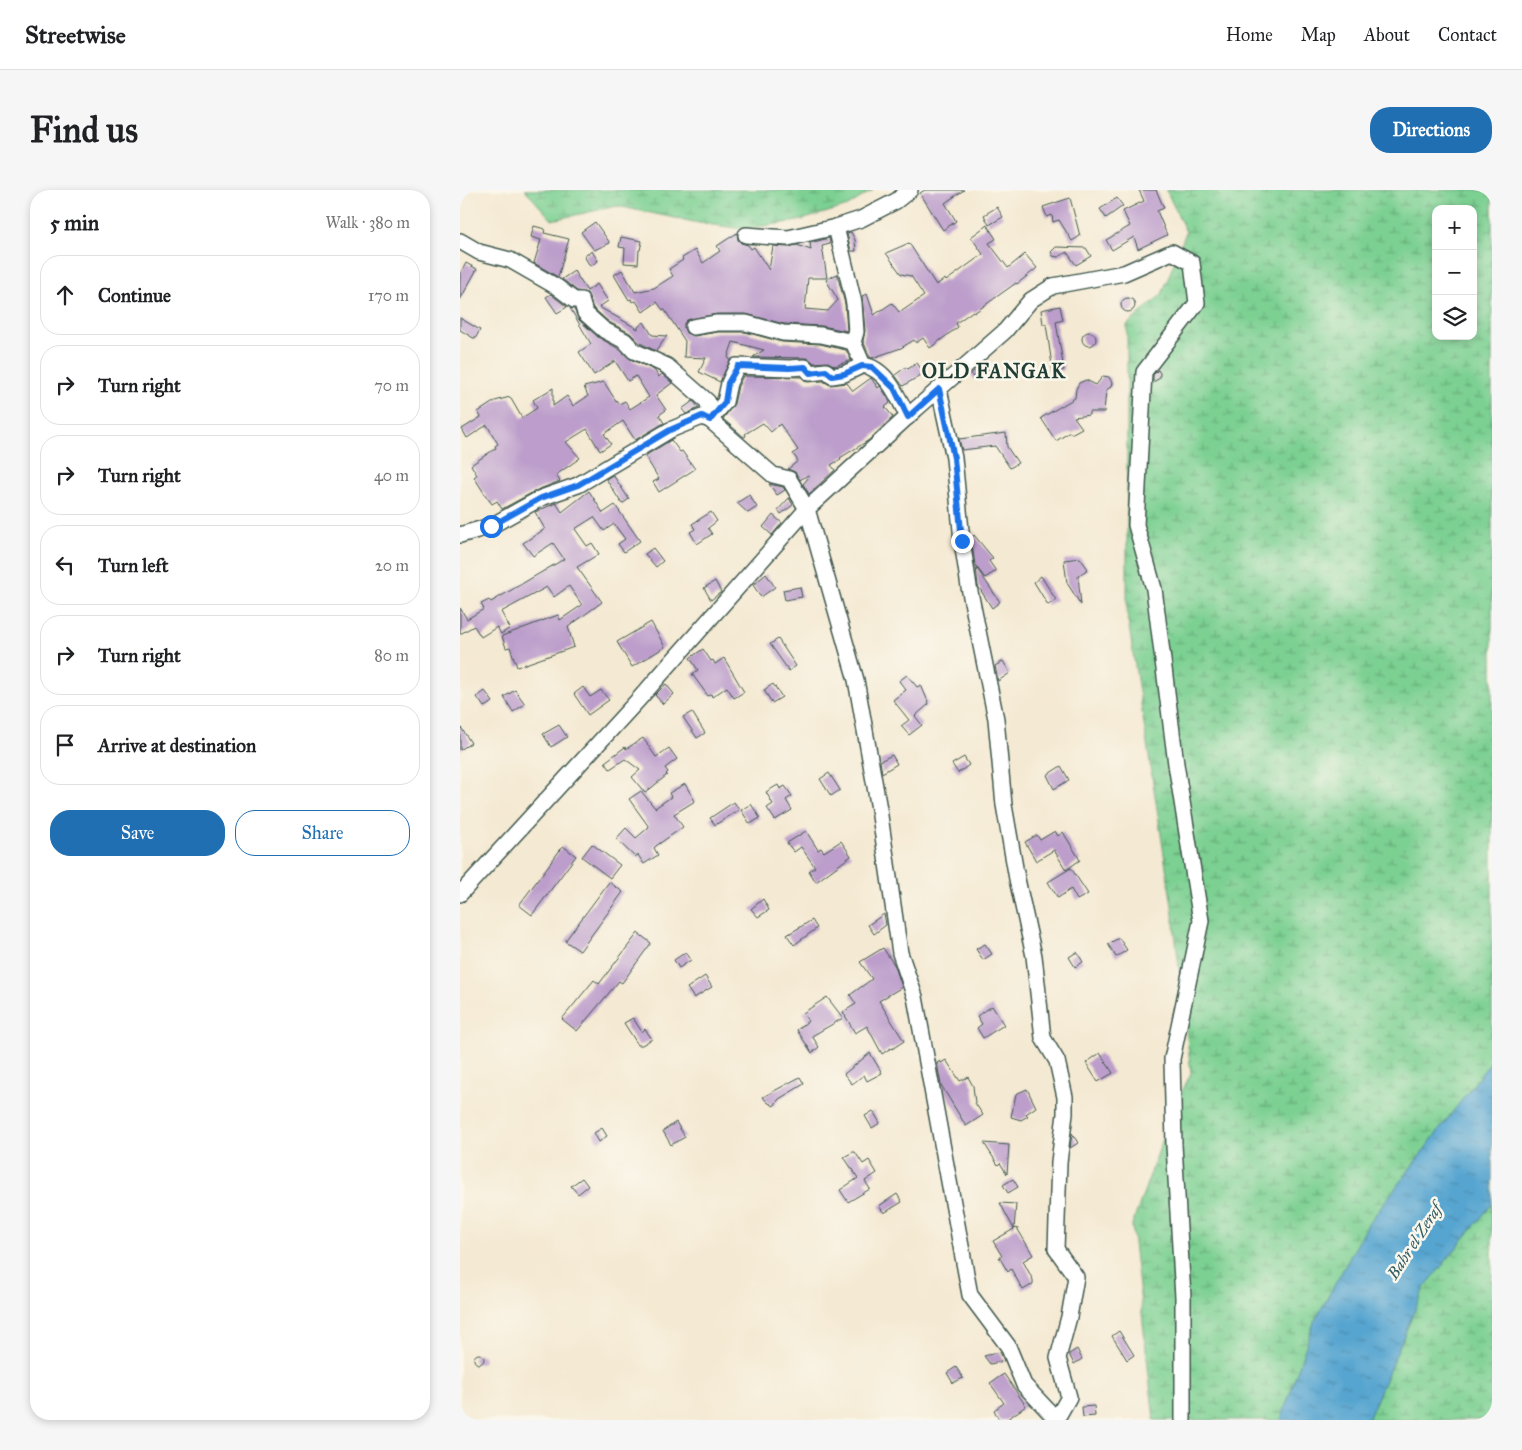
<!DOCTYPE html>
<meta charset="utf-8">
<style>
:root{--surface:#fff;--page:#f6f6f6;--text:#202124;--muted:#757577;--line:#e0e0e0;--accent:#1f6fb2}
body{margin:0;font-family:"IM FELL Great Primer",serif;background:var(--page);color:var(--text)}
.controls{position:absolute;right:15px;top:15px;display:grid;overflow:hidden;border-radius:10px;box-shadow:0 2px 8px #0003}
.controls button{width:45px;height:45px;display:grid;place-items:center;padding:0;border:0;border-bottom:1px solid var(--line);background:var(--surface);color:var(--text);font:25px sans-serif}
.stop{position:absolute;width:15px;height:15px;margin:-11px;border:4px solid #1a73e8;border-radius:50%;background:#fff}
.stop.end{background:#1a73e8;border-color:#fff;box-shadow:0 1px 5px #0008}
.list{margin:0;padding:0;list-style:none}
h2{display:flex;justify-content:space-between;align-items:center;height:65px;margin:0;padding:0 20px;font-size:21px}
h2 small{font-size:16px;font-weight:400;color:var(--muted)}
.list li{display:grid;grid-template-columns:32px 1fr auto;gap:15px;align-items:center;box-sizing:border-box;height:80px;margin:0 10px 10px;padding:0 10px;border:1px solid var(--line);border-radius:20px}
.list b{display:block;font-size:19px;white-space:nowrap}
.list em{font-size:16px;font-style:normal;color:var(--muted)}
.actions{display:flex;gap:10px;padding:15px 20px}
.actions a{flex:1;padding:11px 0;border:1px solid var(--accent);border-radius:20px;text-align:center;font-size:18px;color:var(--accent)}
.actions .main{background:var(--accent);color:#fff}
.icon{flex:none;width:28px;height:28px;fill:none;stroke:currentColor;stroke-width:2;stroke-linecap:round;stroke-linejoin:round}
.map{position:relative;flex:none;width:1032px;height:1230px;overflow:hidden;border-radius:20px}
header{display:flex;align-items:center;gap:30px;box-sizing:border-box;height:70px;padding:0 25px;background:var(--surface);border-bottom:1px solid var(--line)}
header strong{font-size:24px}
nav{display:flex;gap:28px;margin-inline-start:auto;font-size:18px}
.intro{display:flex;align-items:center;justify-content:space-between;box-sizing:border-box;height:120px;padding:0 30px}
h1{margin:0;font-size:35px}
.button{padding:12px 22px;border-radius:20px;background:var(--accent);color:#fff;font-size:18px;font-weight:700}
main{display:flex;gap:30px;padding:0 30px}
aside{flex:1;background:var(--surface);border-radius:20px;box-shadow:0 2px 8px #0003}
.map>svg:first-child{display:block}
</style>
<header>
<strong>Streetwise</strong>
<nav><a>Home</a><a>Map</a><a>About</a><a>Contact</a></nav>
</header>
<div class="intro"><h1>Find us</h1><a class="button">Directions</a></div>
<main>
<aside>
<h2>5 min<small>Walk · 380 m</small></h2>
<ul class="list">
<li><svg class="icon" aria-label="ahead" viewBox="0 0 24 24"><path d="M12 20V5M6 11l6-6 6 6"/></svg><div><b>Continue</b></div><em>170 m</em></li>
<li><svg class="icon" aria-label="right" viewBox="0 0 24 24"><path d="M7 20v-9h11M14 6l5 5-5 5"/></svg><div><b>Turn right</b></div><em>70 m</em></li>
<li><svg class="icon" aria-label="right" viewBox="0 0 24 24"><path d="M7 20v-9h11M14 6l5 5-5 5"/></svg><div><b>Turn right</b></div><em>40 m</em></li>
<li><svg class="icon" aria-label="left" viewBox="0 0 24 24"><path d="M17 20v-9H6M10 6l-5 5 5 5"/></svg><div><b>Turn left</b></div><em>20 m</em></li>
<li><svg class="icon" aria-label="right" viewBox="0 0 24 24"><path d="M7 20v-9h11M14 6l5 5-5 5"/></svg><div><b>Turn right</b></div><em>80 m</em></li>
<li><svg class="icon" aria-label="arrive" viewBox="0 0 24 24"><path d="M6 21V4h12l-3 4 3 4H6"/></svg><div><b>Arrive at destination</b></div></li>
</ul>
<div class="actions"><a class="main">Save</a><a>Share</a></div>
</aside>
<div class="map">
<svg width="1032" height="1230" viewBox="0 0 1032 1230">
<defs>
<pattern id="wetland-marsh" width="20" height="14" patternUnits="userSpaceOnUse" patternTransform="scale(1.25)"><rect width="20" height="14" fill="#7cd092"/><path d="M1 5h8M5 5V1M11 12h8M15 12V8" fill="none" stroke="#65aa78"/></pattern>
<pattern id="water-ripples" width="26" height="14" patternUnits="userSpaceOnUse" patternTransform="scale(1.25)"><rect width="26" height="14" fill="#56a5d0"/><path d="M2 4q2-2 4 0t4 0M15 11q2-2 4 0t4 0" fill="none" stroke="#4788aa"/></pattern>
</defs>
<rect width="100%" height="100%" fill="#fbf7ec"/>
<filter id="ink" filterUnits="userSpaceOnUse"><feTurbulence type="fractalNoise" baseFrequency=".02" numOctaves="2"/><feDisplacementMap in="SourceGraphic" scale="10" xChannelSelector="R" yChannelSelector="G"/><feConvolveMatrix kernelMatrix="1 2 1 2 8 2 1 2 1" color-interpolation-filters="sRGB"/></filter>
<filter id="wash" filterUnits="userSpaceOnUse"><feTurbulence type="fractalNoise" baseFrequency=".0096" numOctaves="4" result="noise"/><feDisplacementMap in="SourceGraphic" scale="20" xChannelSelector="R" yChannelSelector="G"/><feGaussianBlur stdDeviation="1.12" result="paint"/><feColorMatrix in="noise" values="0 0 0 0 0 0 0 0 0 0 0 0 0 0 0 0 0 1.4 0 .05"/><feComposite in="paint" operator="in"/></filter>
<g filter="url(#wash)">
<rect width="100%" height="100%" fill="#f4e9d2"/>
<!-- wetland -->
<g fill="url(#wetland-marsh)" stroke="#4e8663" fill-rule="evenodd">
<path d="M65,0H413L388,16L338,31L283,39L239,33L157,16L92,30Z"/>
<path d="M706,0H1032V870L909,1033L854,1132L821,1230H694L672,1035L714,918L731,883L712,716L667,424V135L702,104L726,42ZM976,19H1013V146H976Z"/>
<path d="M1032,1014V1230H908L964,1098Z"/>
</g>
<!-- water -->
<path fill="url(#water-ripples)" stroke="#3a7182" d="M1032,870V1014L964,1098L908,1230H821L854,1132L909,1033Z"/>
<g id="blocks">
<!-- building -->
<g fill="#bc9dcb">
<path d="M465,0H504L485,13L496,31L483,40L460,3Z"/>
<path d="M679,0H696L704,18L697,21L707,45L678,59L674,47L652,60L646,50L670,36L663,21L684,11Z"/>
<path d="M610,8L620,46L612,51L599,30L593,32L592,25L587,27L583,17Z"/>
<path d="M657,8L663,16L646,28L640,19Z"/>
<path d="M537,17L543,27L529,35L524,25Z"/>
<path d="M135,32L150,53L134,60L121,42Z"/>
<path d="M527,35L536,49L529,53L548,78L565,64L577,78L557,94L556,93L514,123L513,121L496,133L498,137L470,158L463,148L456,153L454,150L441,158L412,168L410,167L403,151L405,141L402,106L407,104L414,125L432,113L439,122L442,121L464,106L451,86L441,84L426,63L449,53L476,95L485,89L486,91L523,64L511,47Z"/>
<path d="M74,36L85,39L84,43L109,49L98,87L74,73L81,50L71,47Z"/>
<path d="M391,42L395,50L396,61H391L387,43Z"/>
<path d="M277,43L278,50L281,53L288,55L291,59L294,57L309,80L313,56L328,57L337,55L351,60L350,53L369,48L370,54L362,56L367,88H348L345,119L368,121L378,110L366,90L377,84L385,114L387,141L362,136L324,134L286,124H257L227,130L224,133V138L226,143L234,146L258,142H285L322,152L360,154L386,160L391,170L375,176L368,172L354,173L349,169L345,168L293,167L304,160L273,152L268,167L270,170L260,192L239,182L246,168L224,167L225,151L204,119L203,120L197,112L183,122L176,111L172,112L171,109L169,110L154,85L162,80L175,102L194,98L213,86L209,79L223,70L222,68L235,60L243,73L260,61L257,56Z"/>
<path d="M161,47L182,51L180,60H179L178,74L164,73L165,58L159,57Z"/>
<path d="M596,57L626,58L631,66L616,75L607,62L598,67L593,66L591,62Z"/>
<path d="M132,61L138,71L130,76L124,66Z"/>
<path d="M6,73L17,79L0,110V84Z"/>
<path d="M114,81L127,101L137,94L148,111L139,117L178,139V137L184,132L192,145L207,146L196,161L180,153L170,143L149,132L133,118L127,103L117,101L102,89Z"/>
<path d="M91,104L92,105L107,117L97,123L86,107Z"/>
<circle cx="668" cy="115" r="7"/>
<path d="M600,116L603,130L596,132L604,180L593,182L586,134H583L581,120Z"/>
<path d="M110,118L114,119L119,130L138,147L159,159L170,169L194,180L199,187L202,184L212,193L196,205L206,220L199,225L204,233L175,250L163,231L144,244L151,254L140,261L127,239L106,252L120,268L96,285L100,291L77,300L42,319L37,311L32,314L26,306L14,287L17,285L11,275L36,258L35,256L38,254L27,235L7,248L2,239L21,227L18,222L35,211L50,207L62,228L77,218L73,210L93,198V216L107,206L113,216L128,206L124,197L144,192L156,211L157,210L159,214L165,211L170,219L189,207L176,186L168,191L155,171L134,185L119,162L131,154Z"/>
<path d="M0,128L20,140L15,149L0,140Z"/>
<circle cx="629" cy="149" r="7"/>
<path d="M457,173L464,183L443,196L435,185L446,177L448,179Z"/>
<path d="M523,173L529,180L515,190L511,184Z"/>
<path d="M698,180L700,183V188L693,192V185Z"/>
<path d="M283,186L341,187L347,192L363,191L370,195L387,193L393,201L411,188L418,198L420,196L428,208L430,213L425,217L433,227L409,250L380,268L381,269L371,275L375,280L349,304L343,294L349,287L348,285L340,290L335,282L328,279L338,271L333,264L338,260L320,234L311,242L303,233L285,244L286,246L284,247L263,229L274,214L278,196Z"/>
<path d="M643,186L649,187L652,193L651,197L646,200L644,222H629V225L614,227L622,238L611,244L610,242L596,251L581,228L615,208L616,199L619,193L626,190L636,195Z"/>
<path d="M233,211L239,218L226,224L222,219Z"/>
<path d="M546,243L547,257L558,273L550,278L535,256L502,260L499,249Z"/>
<path d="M211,250L220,262L222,261L235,279L199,302L193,292L199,289L185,266Z"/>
<path d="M153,285L169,309L162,314L146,289Z"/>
<path d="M309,294L323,297L325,300L317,305Z"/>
<path d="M129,301L143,323L155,315L180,351L164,362L158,354L165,349L154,334L144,341L134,327L115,339L127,356L132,353L139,364L117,377L142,412L108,437L114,457L57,477L50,457L46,458L42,446L98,425L100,430L122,415L109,396L94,407L87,397L41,422L50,438L41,444L37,437L21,447L14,436L0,444V418L7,429L24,419L21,414L29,410L31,412L104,369L93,353L73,366L63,353L85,339L75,322L96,313L102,322Z"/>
<path d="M289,305L297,317L288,323L277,313Z"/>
<path d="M329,308L333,315L321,324L318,320Z"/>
<path d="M251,322L257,331L248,338L252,344L237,354L230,342L235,339L232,334Z"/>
<path d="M313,325L322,333L312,345L303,337Z"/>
<path d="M514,345L533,368L529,371L536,381L525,388L515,375L511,348Z"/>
<path d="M193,358L203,371L196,377L185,364Z"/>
<path d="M620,368L628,379L618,386L621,415L607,393L604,370Z"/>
<path d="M516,377L540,412L532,418L518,396Z"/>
<path d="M306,384L315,397L301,407L293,395Z"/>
<path d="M581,386L596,410L588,415L574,392Z"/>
<path d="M255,391L261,402L251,410L244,398Z"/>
<path d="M340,397L342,407L325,410L323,400Z"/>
<path d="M191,432L205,457L172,477L157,452Z"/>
<path d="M318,449L336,476L329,481L310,454Z"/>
<path d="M243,459L251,471L253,470L255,474L264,468L284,502L274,508L267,497L252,507L251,504L248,506L232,484L238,480L230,468Z"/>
<path d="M543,471L550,483L538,491L535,476Z"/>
<path d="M447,485L457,497L461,495L469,514L455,526L462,535L449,545L441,536L449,530L433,510L446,500L439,491Z"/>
<path d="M206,494L214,504L203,514L195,505Z"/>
<path d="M313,494L322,507L312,513L304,500Z"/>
<path d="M123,497L130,507L141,500L149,510L128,525L114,504Z"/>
<path d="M55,500L65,514L53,522L44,507Z"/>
<path d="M25,501L33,512L24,517L17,507Z"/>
<path d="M232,522L245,543L237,548L223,527Z"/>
<path d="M99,535L107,547L91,557L83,544Z"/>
<path d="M0,536L11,553L0,560Z"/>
<path d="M183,548L196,567L209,558L217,569L205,578L208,582L206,584L207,585L185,603L172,587L180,580L165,569L150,579L145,572L165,557L166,559Z"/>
<path d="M432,565L437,574L422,583L420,571Z"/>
<path d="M504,567L509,575L498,583L492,574Z"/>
<path d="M601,576L609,590L594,599L587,585Z"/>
<path d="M369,583L380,600L371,606L360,589Z"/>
<path d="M225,594L235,611L214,624L223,637L196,656L194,658L198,665L184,674L178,665L175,667L156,649L166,638L176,648L189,637L169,609L181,601L195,618L211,607L209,603Z"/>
<path d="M318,595L320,599L325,596L332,606L326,610L332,620L315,630L307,618L313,614L306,602Z"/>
<path d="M274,612L279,620L255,635L250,628Z"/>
<path d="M291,614L300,628L290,634L281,620Z"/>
<path d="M346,641L358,660L361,658L364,662L381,651L391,666L356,692L349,681L355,677L341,657L334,662L327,653Z"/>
<path d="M595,641L598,646L603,642L620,670L606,680L594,660L576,671L565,652L577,645L580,650Z"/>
<path d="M132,654L160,675L150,688L122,667Z"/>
<path d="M103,656L116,666L72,725L59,715Z"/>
<path d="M611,678L628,704L617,710L611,699L598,708L588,692Z"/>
<path d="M149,692L163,702L120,761L105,751Z"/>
<path d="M303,709L309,720L298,727L291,719Z"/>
<path d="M424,724L426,735L414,744L408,735Z"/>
<path d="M352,730L357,738L334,755L327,745Z"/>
<path d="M178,743L191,753L162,793L159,791L117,841L102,829L134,790L139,794Z"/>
<path d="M659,748L667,760L656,767L648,754Z"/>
<path d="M525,754L532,764L523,770L516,759Z"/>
<path d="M423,758L435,776L442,797L419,811L444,851L432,859L431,858L422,864L407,836L395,843L383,822L396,814L390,805L412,789L400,772Z"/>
<path d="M226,762L231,770L219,778L214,770Z"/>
<path d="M617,762L623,772L615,777L609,767Z"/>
<path d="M245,786L252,797L234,808L227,798Z"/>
<path d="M367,807L383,828L352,846L359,857L352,863L337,840L348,831L343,823Z"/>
<path d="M532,816L544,835L523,848L517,838L522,834L517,826Z"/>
<path d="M173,828L182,842L185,839L192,849L182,855H178L164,833Z"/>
<path d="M410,863L422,883L407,891L404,885L392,894L384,884Z"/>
<path d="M640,863L653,883L638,892L626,873Z"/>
<path d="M486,870L500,891L508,887L513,896L515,913L523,925L506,936L481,895L477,873L480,871L481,873Z"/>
<path d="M340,887L344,894L319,909L314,916L307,912L303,907Z"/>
<path d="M567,899L576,917L566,924L568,926L561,930L551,927L556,904Z"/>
<path d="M413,921L420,933L412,938L405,926Z"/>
<path d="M216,932L225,947L211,955L203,941Z"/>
<path d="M142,938L147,946L139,952L134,943Z"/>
<path d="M612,943L618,953L610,958Z"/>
<path d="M524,953L549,955L547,984L540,973L538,975Z"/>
<path d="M393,962H395L403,974L409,970L417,983L405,991L410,999L388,1012L380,1000L398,988L384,967Z"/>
<path d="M122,988L128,996L118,1004L111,996Z"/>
<path d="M553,989L558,997L548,1003L543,995Z"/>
<path d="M437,1004L442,1012L424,1023L419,1016Z"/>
<path d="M540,1013L556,1014L554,1039L557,1038L573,1065L563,1071L573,1090V1094L563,1100L551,1079L548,1082L539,1067L542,1066L533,1051L554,1039Z"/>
<path d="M659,1141L674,1165L667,1170L652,1146Z"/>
<path d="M617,1159L622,1169L614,1174L609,1164Z"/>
<path d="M540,1162L544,1171L530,1174L524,1166Z"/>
<circle cx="19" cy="1169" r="5"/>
<path d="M496,1177L503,1188L493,1193L487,1183Z"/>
<path d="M544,1184L566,1216L546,1230H539L534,1220L544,1213L530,1193Z"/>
<path d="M634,1216L635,1226L623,1227L622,1217Z"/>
</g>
</g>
</g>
<g filter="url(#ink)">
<use href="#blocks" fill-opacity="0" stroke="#3f574c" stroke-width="1"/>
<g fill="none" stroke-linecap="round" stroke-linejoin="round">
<!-- minor casing -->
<g stroke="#3f574c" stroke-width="18">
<g id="minor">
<path d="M376,37L394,113L396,142L393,152L403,175C427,179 438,207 448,227"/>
<path d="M286,45L328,48L376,37L401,29L436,11L450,0"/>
<path d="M0,51L19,62L50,70L97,97L114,110H121L125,123L144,140L165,151L174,161L207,176L248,212L250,230L313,285L329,289L347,319L396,490L419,619L440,763L455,807L510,1105L548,1156L564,1195L596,1229"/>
<path d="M233,137L257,133H286L323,143L361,145L393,152"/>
<path d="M479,199L494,268L502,351L509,397L536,529L544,615L557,689L574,766L583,848L597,871L605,907V924L599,972L596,1059L616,1087L609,1127L598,1168L609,1207L596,1230"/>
<path d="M0,345L31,336L81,308L118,295L210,240L242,227L250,230L265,212L269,193L277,176L329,178L345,177L350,183L366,181L372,186L384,184L403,175"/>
<path d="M0,704L179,509L347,319L456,219L545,141L571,110L593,96L664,83L712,62L732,73L737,113L684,182L676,335L694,399L716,574L741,731L712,869L714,955L723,1107V1230"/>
</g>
</g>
<!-- minor -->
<use href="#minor" stroke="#fff" stroke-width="15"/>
</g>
</g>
<g fill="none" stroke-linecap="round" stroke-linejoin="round" filter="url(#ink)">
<!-- route -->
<path stroke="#1a73e8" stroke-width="6" d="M31,336L81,308L118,295L210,240L242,226L250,230L265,212L268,193L278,176L329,178L345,177L350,183L366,181L372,186L384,184L402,176L412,177L434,198L448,227L479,199L494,268L502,351"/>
</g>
<g text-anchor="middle" stroke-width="5" stroke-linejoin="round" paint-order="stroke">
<!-- water labels -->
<g font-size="16" font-style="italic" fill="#305c63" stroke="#fbf7ec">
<text transform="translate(954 1051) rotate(-57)" y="6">Bahr el Zeraf</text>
</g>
<!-- district labels -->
<g font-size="20" font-weight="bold" letter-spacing="1" fill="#1f3d34" stroke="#fbf7ec">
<text x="534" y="188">OLD FANGAK</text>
</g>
</g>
</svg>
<div class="controls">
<button>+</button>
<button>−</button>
<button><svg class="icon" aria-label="layers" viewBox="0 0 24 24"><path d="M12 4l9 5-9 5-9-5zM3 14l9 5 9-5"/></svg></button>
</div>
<div class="stop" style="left:31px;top:336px"></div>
<div class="stop end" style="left:502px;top:351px"></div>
</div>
</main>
